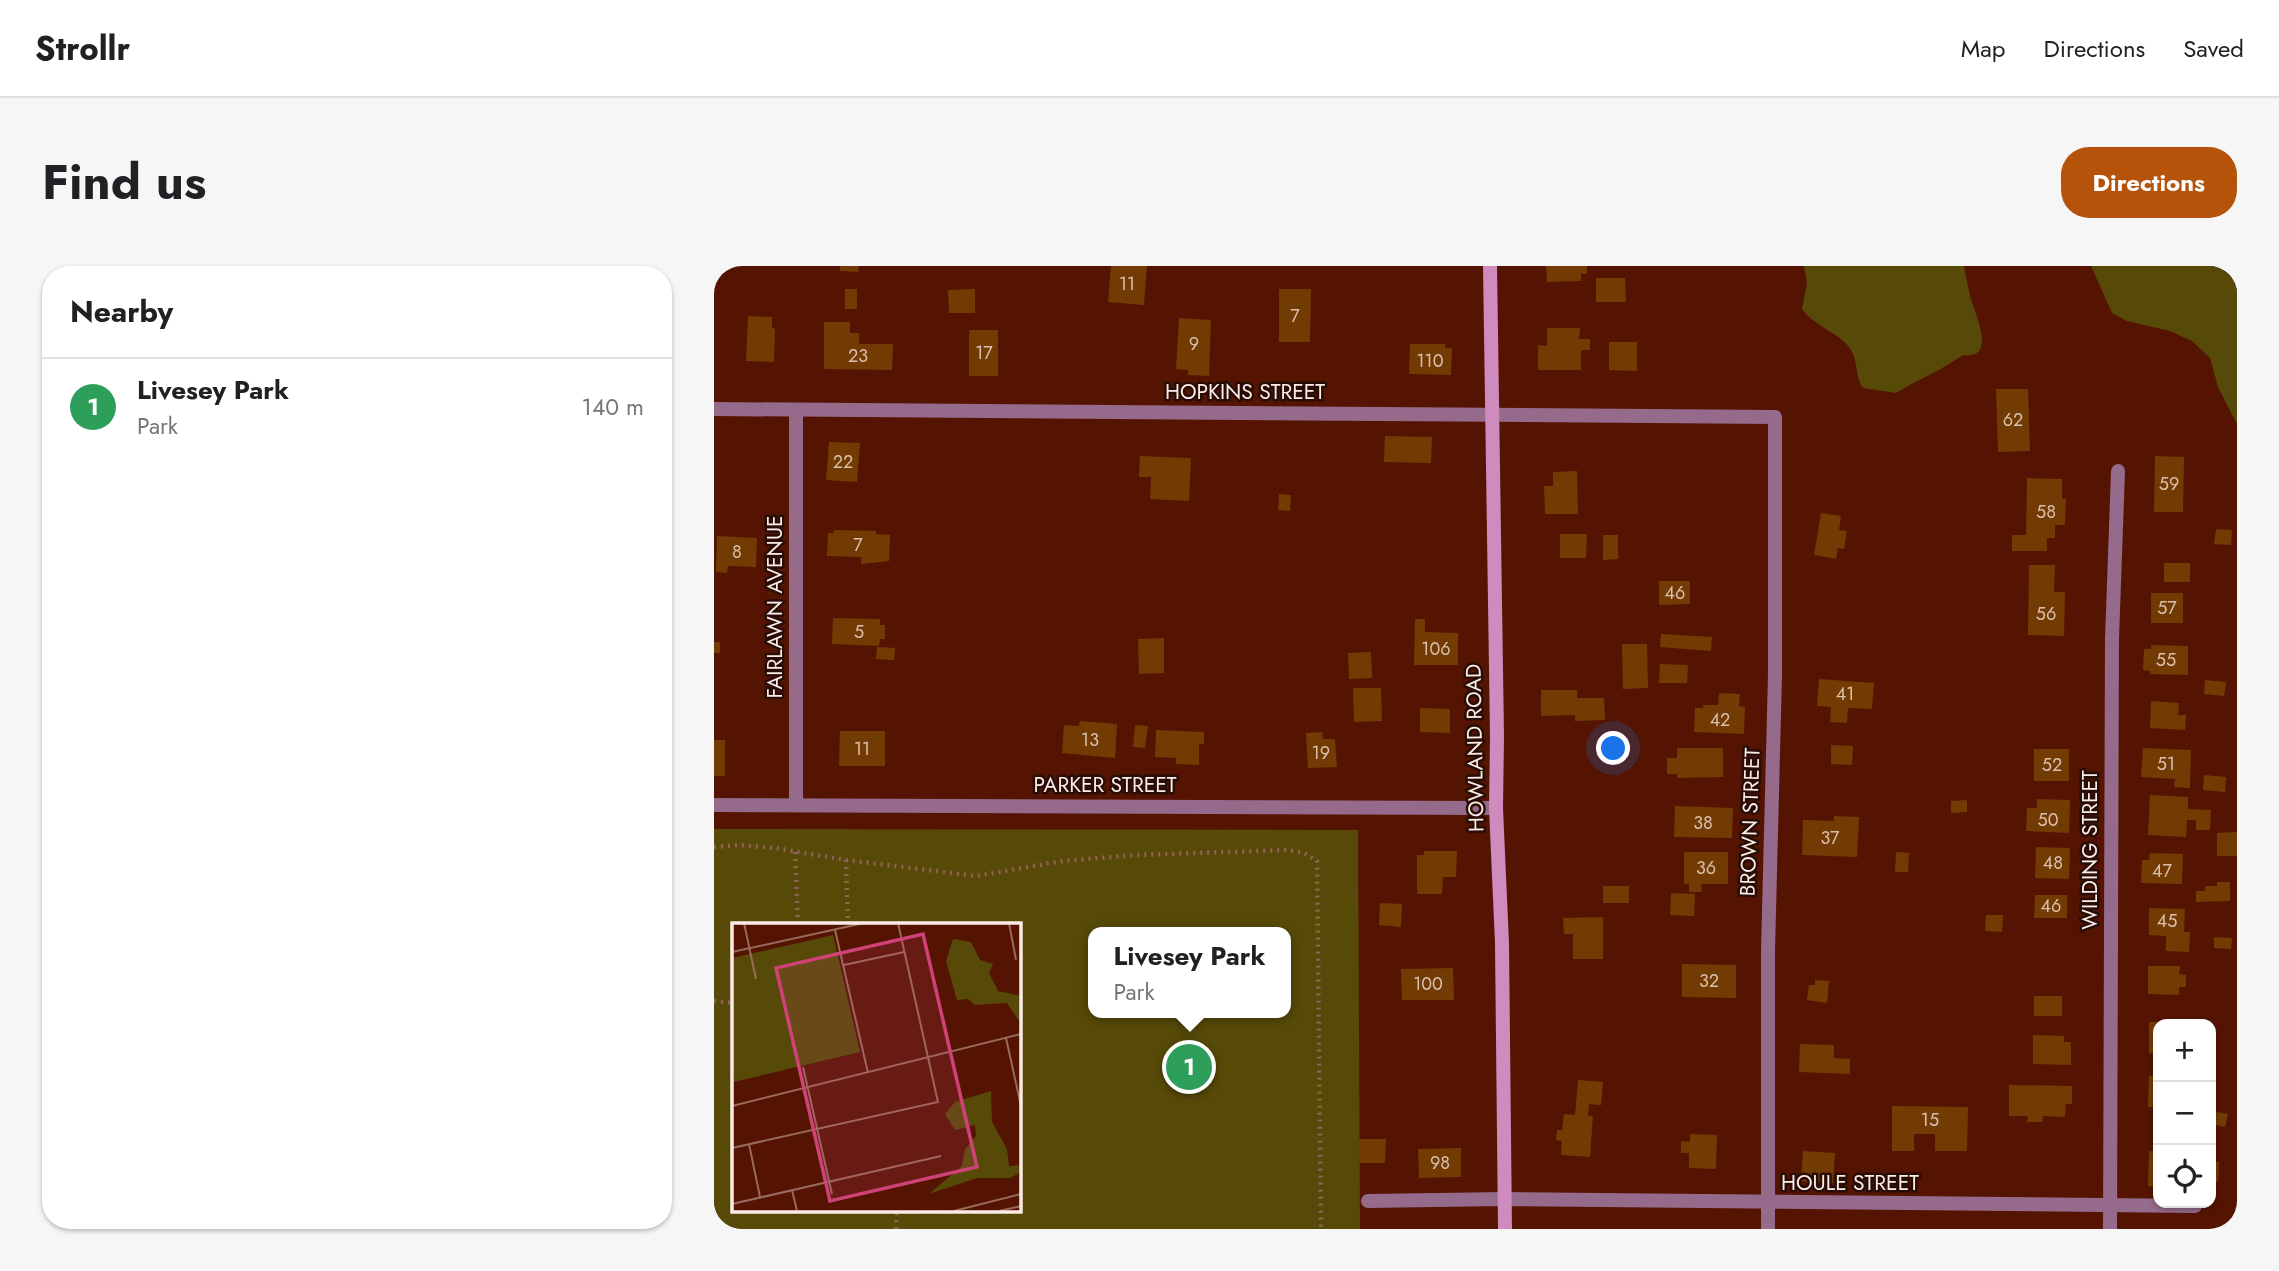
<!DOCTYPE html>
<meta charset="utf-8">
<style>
:root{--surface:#fff;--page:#f6f6f6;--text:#202124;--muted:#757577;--line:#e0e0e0;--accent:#b45309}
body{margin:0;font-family:Jost,sans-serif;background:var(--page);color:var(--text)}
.controls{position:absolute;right:21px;bottom:21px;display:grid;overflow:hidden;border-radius:14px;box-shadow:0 2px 5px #0004}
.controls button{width:63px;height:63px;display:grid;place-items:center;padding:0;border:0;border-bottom:2px solid var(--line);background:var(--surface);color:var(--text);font:35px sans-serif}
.you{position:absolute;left:900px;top:483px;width:24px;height:24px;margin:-18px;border:5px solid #fff;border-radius:50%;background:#1a73e8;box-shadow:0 0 0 10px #1a73e833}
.badge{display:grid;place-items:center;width:46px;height:46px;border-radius:50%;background:var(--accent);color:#fff;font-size:23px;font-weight:700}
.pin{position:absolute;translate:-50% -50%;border:4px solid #fff;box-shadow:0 2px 7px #0006}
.popup{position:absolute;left:374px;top:661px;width:203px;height:91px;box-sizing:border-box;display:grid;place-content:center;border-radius:14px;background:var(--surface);filter:drop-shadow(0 2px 5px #0005);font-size:23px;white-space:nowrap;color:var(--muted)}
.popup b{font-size:26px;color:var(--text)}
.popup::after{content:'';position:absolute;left:50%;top:100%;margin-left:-14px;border:14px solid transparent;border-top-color:var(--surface)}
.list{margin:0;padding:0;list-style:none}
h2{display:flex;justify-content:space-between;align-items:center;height:91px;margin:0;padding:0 28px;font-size:30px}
h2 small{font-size:23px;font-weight:400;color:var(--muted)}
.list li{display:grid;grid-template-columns:46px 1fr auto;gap:21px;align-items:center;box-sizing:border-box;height:98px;padding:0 28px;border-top:2px solid var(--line)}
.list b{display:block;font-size:26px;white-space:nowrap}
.list p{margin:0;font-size:23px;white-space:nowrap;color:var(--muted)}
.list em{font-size:23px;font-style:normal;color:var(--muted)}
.icon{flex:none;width:38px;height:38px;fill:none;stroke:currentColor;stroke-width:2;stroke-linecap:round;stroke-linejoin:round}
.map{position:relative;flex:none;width:1523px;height:963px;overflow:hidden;border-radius:28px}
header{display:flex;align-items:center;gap:42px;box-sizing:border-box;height:98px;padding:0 35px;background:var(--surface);border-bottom:2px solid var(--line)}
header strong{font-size:33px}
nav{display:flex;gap:38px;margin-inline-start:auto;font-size:24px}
.intro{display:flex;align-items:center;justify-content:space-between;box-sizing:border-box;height:168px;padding:0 42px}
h1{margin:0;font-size:49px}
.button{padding:18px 32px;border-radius:28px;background:var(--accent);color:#fff;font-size:24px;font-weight:700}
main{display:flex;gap:42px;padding:0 42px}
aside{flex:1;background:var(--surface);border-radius:28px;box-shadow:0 2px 5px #0004}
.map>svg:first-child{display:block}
</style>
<header>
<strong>Strollr</strong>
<nav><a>Map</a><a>Directions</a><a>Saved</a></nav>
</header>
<div class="intro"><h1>Find us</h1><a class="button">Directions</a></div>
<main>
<aside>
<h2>Nearby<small></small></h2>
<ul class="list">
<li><span class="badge" style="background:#2e9e5b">1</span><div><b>Livesey Park</b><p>Park</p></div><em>140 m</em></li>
</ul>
</aside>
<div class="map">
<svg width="1523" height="963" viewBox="0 0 1523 963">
<rect width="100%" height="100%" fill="#551402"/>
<!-- green -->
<g fill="#574a08" fill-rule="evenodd">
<path d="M1090,0H1250C1252,11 1254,22 1257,33C1261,48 1284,94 1249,89C1228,104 1205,113 1182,127L1149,122C1140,109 1145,94 1135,81C1122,65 1100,60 1088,43L1093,17Z"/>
<path d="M1377,0H1523V158L1504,121L1496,92L1478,75L1456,65L1413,55L1398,47Z"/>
<path d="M0,563L644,564L646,963H0ZM19,659H304V944H19ZM379,666H571V747H379Z"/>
</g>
<!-- building -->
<g fill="#733b04">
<path d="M126,0H145L144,6L126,5Z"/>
<path d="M397,0H433L430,39L394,36Z"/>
<path d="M832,0H873V8H867V15L833,16Z"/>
<path d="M882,12H911L912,36H882Z"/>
<rect x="131" y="23" width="12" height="20"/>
<path d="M261,23V47H235L234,24Z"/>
<path d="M565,23H597L596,76H565Z"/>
<path d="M34,50L58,51V62L61,63L60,96L32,95Z"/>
<path d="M465,52L497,54L495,110L474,109V104L462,103Z"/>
<path d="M110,56H136V67H145V78H179L178,104L110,103Z"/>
<path d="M833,62H866L865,73H876V84H867V104H824V79L833,80Z"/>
<rect x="255" y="64" width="29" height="46"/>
<path d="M895,76H923V105L895,104Z"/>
<path d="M696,78H731V82H738L737,109L695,108Z"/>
<path d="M1282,123H1314L1316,185L1284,186Z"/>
<path d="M671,170L718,171L717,197L670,196Z"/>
<path d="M115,176L146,177L143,216L112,214Z"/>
<path d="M426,190L477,192L475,235L436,233L437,211H425Z"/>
<path d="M1441,190L1470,191L1469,246H1440Z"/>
<path d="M863,205L864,248H831L830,220H839V206Z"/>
<path d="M1313,212L1348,213V233H1352L1351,259H1341V272H1333V285H1298V269H1312Z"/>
<path d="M565,228L577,229L576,245L564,244Z"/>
<path d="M1107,247L1127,250L1125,264L1133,265L1130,283L1124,282L1122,293L1100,289Z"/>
<path d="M1502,263L1518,264L1517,279L1500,278Z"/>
<path d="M120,264L162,265V268L176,269L175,295L147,298V291L113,290L114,267H120Z"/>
<path d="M846,268H873L872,292H846Z"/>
<path d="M889,269H904V293L889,294Z"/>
<path d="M3,270L43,272L42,301L14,300L13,307L2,306Z"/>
<rect x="1450" y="297" width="26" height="19"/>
<path d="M1315,299H1341L1340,326H1351L1350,370L1314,369Z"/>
<path d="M945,315H976V338L945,339Z"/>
<rect x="1437" y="327" width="32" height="30"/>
<path d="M119,352L166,353V359H171V373H166L165,380L118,378Z"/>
<path d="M701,353H711V366L744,367V399H700Z"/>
<path d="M947,368L998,371L997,385L946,381Z"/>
<path d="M450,372V407L425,408L424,373Z"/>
<rect x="0" y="376" width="6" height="11"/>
<path d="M908,378H933L934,422L909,423Z"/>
<path d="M1437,379L1474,380V409L1436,408V405L1429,404L1430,383H1437Z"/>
<path d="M163,381L181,382L180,394L162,393Z"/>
<path d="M657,386L658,412L635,413L634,387Z"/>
<path d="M946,398L974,399L973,417H945Z"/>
<path d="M1105,413L1160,417L1158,443L1134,442L1133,457L1116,456L1117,441L1103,440Z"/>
<path d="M1491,414L1512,416L1510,430L1490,428Z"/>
<path d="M639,422H667L668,455L640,456Z"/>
<path d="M827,424H863V432H890L891,454L861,455V449L827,450Z"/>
<path d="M1005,427L1026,428L1025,440L1031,441L1030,468L980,466L981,442H989V439H1004Z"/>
<path d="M1437,435L1465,437L1464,449H1472L1471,464L1436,462Z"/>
<path d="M706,442L736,443V467L706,466Z"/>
<path d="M366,455L403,458L401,492L348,487L350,459L365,460Z"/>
<path d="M421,459L434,460L431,482L419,481Z"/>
<path d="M442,464L490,466V478H485V499L462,498V492L441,491Z"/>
<path d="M126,465H171V500H125Z"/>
<path d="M608,466L609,473H621L623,501L594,502L592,467Z"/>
<rect x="0" y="474" width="11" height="36"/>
<path d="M1117,479L1139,480L1138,499L1117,498Z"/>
<path d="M963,482H1009V511L963,512V508H953V492H963Z"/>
<path d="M1429,482L1477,484L1476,522L1460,521L1461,513L1427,511Z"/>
<rect x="1320" y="483" width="35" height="32"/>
<path d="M1490,509L1512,511L1511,526L1489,524Z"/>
<path d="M1436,529L1474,531V543L1497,544L1496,564H1482V554H1473L1472,571L1434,569Z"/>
<path d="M1323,533L1356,534L1355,567L1312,565L1313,542H1323Z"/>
<path d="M1253,534V546L1237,547V535Z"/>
<path d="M961,540L1019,542L1018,572L960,571Z"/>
<path d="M1120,550L1145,551L1143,591L1088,589L1089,554L1120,555Z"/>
<path d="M1523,566V590H1503V567Z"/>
<path d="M1322,581L1356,582L1355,613L1321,612Z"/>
<path d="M710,585H743L742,611H729L728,628H703V589H710Z"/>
<path d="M970,586H1014V618H987L988,626H975V618H970Z"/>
<path d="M1182,586L1195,587L1194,606H1181Z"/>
<path d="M1436,587L1469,588L1468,618L1427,617L1428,594H1435Z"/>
<path d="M1503,616H1516V635L1482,636V625H1491V620H1503Z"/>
<rect x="889" y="620" width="26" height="17"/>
<path d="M957,627L981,628L980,650L956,649Z"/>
<path d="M1321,629H1353V652H1320Z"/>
<path d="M666,637L688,638L687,661L665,659Z"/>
<path d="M1435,642L1471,643L1470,666H1476L1475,686L1452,685V670L1435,669Z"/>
<path d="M1272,649H1289L1288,666L1271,665Z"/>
<path d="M889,651V693H859V668H850L849,652Z"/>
<path d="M1500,671L1518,672L1517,683L1500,682Z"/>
<path d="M968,698L1022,699V732L968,731Z"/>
<path d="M1434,700H1466L1465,708L1472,709V721H1465V729L1434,728Z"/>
<path d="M739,702L740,734H688L687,703Z"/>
<path d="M1101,714L1115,715L1113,737L1093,734L1095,719H1101Z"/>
<rect x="1320" y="730" width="28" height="20"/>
<path d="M1435,756H1444V788L1435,787Z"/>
<path d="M1319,769L1350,770V776H1357V799L1319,798Z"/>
<path d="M1086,778L1120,779V792L1136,793V808L1085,806Z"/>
<path d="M1435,810H1444V841H1434Z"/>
<path d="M864,814L889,816L887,839L875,838L874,850H879L876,891L847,889L848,875L842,874L843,864H848L850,848L861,849Z"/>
<path d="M1295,819L1358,820V838H1352L1351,851L1329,850L1328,856H1313L1314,850H1295Z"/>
<path d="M1178,840L1254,841L1253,885H1221V868H1200V885H1178Z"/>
<path d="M1497,845L1514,848L1511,861L1497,858Z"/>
<path d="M976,868L1003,869L1002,903L975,902V887H967V875L976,876Z"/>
<path d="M645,873H672L671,897H645Z"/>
<path d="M747,882V911L705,912L704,883Z"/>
<path d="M1089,885L1121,887L1119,917L1087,915Z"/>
<path d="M1435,885L1444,886V921L1434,920Z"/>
<path d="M1497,896H1505L1504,916H1497Z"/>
<path d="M208,944H224V948L209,949Z"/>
</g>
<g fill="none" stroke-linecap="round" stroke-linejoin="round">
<!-- path -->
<g stroke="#926255" stroke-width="4.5" stroke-dasharray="2 5" stroke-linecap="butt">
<path d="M0,581L24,579L61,582L132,594L262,610L349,595L421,589L574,584L590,587L603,595L607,963"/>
<path d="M81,586L84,659"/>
<path d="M132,594L134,659"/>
<path d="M0,735L19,737"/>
<path d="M182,963L183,944"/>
</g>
<!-- street -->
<g stroke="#956a8a" stroke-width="14">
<path d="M0,143L1061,151V408L1054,685V963"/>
<path d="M0,539L782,542"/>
<path d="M82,539V144"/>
<path d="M654,935L790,933L1481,940"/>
<path d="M1396,963L1398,373L1404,205"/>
</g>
<!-- secondary -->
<path stroke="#d08bbe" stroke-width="14" d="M776,0L783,470L782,542L788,677L791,963"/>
</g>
<g text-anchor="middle" stroke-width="5" stroke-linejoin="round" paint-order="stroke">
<!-- number labels -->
<g font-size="18" fill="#dabfae">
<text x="413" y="24">11</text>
<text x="581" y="56">7</text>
<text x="480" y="84">9</text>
<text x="270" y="93">17</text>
<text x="144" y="96">23</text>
<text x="716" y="101">110</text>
<text x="1299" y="160">62</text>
<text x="129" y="202">22</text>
<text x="1455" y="224">59</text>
<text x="1332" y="252">58</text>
<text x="144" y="285">7</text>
<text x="23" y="292">8</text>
<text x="961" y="333">46</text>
<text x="1453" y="348">57</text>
<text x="1332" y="354">56</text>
<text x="145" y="372">5</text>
<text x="722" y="389">106</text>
<text x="1452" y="400">55</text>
<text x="1131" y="434">41</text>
<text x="1006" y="460">42</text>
<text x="376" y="480">13</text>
<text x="148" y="489">11</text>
<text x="607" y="493">19</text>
<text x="1452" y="504">51</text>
<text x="1338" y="505">52</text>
<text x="1334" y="560">50</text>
<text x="989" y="563">38</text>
<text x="1116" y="578">37</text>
<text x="1339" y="603">48</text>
<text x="992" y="608">36</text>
<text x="1448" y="611">47</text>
<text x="1337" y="646">46</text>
<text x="1453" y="661">45</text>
<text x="995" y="721">32</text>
<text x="714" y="724">100</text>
<text x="1216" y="860">15</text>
<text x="726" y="903">98</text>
</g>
<!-- street labels -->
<g font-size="21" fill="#fcebe6" stroke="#280d06">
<text x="531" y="133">HOPKINS STREET</text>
<text transform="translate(61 341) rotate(-90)" y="7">FAIRLAWN AVENUE</text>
<text transform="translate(761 482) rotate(-91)" y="7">HOWLAND ROAD</text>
<text x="391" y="526">PARKER STREET</text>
<text transform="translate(1036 556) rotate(-88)" y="7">BROWN STREET</text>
<text transform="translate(1376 584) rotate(-90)" y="7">WILDING STREET</text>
<text x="1136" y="924">HOULE STREET</text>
</g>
</g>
<!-- overview -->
<g transform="translate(18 657)">
<rect width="289" height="289" fill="#551402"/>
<path d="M101,12L128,129L2,159L0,35ZM221,16L239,19L248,37L261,41L257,50L266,68L289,73V101L275,80L243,82L236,76L225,77L214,38ZM259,168L260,199L275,226L277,243L289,242V249L278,255H245L197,271L230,243L233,226L244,213L243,202L223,207L213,191L223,179Z" fill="#574a08"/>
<path fill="none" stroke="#986a5d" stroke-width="2" d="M12,0L24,56M277,0L284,37M103,7L136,150M0,29L132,0M112,42L172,29M274,115L289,183M71,144L100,271M0,183L289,111M17,221L28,274M0,225L206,179L166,0M60,267L65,288M0,281L209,233M222,288L289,271M267,288L289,283"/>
<path fill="#ce4277" fill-opacity="0.15" stroke="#ce4277" stroke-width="3.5" d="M191,11L245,244L98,278L44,45Z"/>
<rect width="289" height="289" fill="none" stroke="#fcebe6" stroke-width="3.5"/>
</g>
</svg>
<div class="controls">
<button>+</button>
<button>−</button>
<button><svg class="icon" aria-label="locate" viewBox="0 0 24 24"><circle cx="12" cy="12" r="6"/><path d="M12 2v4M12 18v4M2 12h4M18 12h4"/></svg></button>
</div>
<div class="you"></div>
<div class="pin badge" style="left:475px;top:801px;background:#2e9e5b">1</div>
<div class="popup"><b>Livesey Park</b>Park</div>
</div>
</main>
